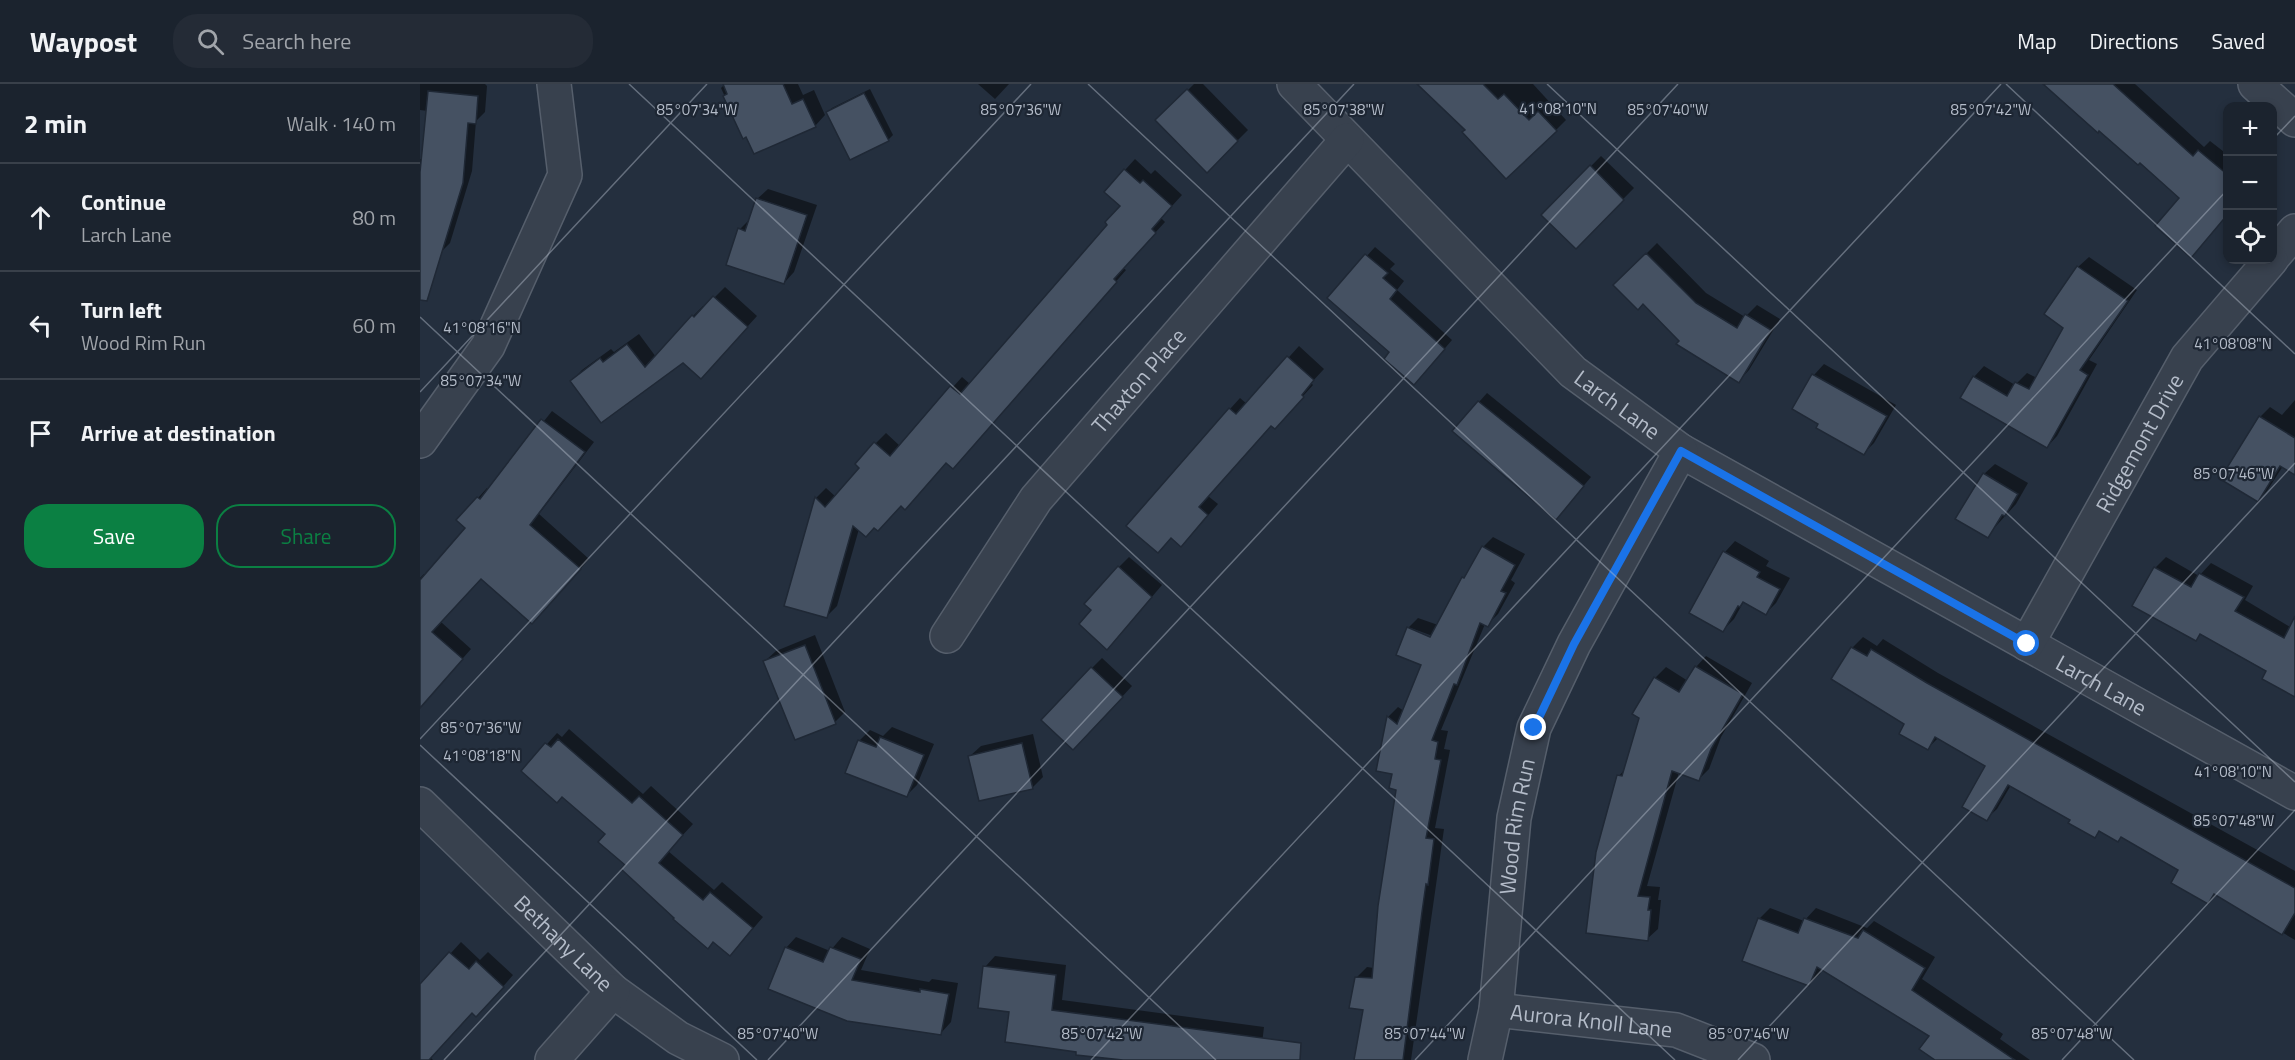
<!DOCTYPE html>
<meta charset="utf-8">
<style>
:root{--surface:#1b232e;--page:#242b36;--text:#f1f3f6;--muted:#a0a4aa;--line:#39404a;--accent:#0b8043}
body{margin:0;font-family:"Titillium Web",sans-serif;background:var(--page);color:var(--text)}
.controls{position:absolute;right:18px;top:18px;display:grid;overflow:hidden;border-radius:12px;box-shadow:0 3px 9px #0003}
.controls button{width:54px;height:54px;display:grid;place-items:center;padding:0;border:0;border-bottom:2px solid var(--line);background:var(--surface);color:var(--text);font:30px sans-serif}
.stop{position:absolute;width:18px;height:18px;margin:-14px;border:4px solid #1a73e8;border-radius:50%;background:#fff}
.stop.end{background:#1a73e8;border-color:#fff;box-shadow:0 2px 6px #0008}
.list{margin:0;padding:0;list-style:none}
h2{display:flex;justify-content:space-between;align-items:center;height:78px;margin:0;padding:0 24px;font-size:26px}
h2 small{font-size:20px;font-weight:400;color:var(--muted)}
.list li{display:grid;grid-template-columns:39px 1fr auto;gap:18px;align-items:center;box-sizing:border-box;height:108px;padding:0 24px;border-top:2px solid var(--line)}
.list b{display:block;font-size:22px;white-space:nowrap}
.list p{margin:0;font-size:20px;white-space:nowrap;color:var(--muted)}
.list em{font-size:20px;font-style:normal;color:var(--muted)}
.actions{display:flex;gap:12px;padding:18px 24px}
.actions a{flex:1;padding:14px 0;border:2px solid var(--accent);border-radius:24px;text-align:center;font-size:21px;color:var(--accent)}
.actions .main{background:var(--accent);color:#fff}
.icon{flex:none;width:33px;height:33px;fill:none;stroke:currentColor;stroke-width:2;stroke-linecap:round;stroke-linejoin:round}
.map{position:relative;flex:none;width:1875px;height:976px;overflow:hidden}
header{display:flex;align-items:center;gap:36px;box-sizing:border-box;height:84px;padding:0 30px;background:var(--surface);border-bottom:2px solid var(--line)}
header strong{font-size:28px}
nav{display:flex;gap:33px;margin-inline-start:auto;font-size:21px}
.search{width:420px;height:54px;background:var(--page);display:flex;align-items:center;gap:15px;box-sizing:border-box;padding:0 21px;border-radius:24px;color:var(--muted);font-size:22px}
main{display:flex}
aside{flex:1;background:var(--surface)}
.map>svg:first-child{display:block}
</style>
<header>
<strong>Waypost</strong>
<div class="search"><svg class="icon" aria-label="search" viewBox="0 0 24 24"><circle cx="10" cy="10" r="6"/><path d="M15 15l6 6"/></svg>Search here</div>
<nav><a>Map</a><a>Directions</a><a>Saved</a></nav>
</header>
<main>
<aside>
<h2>2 min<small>Walk · 140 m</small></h2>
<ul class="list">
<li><svg class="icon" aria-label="ahead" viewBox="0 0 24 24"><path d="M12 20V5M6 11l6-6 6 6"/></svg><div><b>Continue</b><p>Larch Lane</p></div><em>80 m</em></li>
<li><svg class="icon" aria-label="left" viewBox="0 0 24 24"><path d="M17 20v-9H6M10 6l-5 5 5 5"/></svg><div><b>Turn left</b><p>Wood Rim Run</p></div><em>60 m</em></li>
<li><svg class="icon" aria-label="arrive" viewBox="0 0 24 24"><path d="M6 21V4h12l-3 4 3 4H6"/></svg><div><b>Arrive at destination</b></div></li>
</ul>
<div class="actions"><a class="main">Save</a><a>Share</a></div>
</aside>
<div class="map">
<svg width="1875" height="976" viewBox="0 0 1875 976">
<rect width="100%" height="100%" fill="#242f3e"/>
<!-- shadow -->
<g fill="#0007" fill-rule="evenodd">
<path d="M0,0H65L67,2L65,28L56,37L52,87L30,159L20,169L0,176V75L4,76L8,27L0,26Z"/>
<path d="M305,0H378L383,11L394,6L405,31L395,42L323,53L301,4Z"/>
<path d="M558,0H589L575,15Z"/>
<path d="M774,0H783L828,46L787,87L738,36Z"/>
<path d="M1000,0H1113L1146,36L1136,46H1047Z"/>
<path d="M1625,0H1715L1784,63L1790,57L1808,71V129L1761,114Z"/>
<path d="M450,5L473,51L468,56L407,29L412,24Z"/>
<path d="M1181,72L1214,104L1156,163L1123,131Z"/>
<path d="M715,75L731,90L735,86L762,111L741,134L745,138L703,184L706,186L543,373L527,378L481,420L439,445L417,522L407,532L396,414L406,404L416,413L442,384L456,359L466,349L480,362L542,293L550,300L690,141L702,122L686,107Z"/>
<path d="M348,105L397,121L374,188L364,199L320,145L331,134L337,115Z"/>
<path d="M1237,159L1286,209L1325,233L1337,221L1360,235L1329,286L1319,297L1261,256L1223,218L1195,201Z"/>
<path d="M955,163L975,180L970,185L984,197L977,206L1032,256L1002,291L971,268L909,214Z"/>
<path d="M1669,173L1717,206L1669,276L1677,280L1637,352L1627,363L1554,293L1564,282L1595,301L1607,289L1617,294L1645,243L1626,230L1658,183Z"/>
<path d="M305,203L337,232L291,283L263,277L152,297L162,286L191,265L194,268L219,250L236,273L273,232L283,222L285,223Z"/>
<path d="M879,262L904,285L891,299L893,301L865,332L852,340L788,412L798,420L772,450L752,453L708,442L810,325L820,314L827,320Z"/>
<path d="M1404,280L1476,321L1454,359L1444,369L1394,291Z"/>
<path d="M1067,309L1171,393L1144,425L1059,318Z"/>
<path d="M1875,316V387L1863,382L1847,407L1838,416L1802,394L1840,333L1850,323L1862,331Z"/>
<path d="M132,327L174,358L119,430L169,475L122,529L61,493L21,538L51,565L21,599L0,598V494L4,490L6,491L47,443L58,414L67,404L69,406Z"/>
<path d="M1575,380L1608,399L1596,420L1567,452L1564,390Z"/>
<path d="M1073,453L1105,470L1091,496L1095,499L1078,530L1067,541L1065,540L1021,646L1028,647L1024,665L1030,666L1015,744L1024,745L991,976H935L945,925L937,893L947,883L954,884L978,705L974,688L958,686L968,633L978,623L984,627L1003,580L988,544L998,534L1018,541L1043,494L1050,487L1063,463ZM991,544L1018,554L1016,557L991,547Z"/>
<path d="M1315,457L1349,477L1346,482L1370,494L1356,519L1346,529L1324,517L1314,535L1303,546L1271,528L1305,468Z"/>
<path d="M709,473L742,501L697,554L673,526L699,483Z"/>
<path d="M1746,473L1779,492L1791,479L1833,502L1825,516L1875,546V611L1848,587L1782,549L1775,555L1735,484Z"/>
<path d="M395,551L425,628L415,638L345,577L356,567Z"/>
<path d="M1443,553L1457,562L1463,555L1518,589L1875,787V856L1797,810L1788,818L1760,786L1702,752L1698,757L1680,747L1674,753L1652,736L1591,701L1577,725L1566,735L1567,682L1518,654L1508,664L1486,640L1413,595L1432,564Z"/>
<path d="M1286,572L1332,599L1301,653L1289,685L1279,695L1259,688L1227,802L1240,803L1238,816H1241L1238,845L1227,855L1168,848L1199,692L1206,684L1235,594L1246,583L1268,597L1276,583Z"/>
<path d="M682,574L712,602L664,654L672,584Z"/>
<path d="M472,643L514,660L497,701L486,712L439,657L450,646L463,652Z"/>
<path d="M149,645L223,710L231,702L273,740L248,767L294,806L302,798L343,833L320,860L207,781L187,750L142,711L103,687L137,649L142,653Z"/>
<path d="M613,650L623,693L612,704L550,672L561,662Z"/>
<path d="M1350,824L1384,837L1396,824L1447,844L1454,837L1515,873L1502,895L1583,950L1580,955L1610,976H1518L1511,951L1402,885L1400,890L1389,900L1339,835Z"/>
<path d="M376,853L410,867L422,853L450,865L441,886L509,898L512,895L538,899L531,938L521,949L366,864Z"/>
<path d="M41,858L60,876L68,868L93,891L67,921L53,928L11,974L13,976H0V903Z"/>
<path d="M575,872L646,881L642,916L844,943L840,976H717L658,966L591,926L565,883Z"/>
</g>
<!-- building -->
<g fill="#455162" stroke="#1f2835" stroke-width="1.5">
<path d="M303,0H363L372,20L383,15L396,43L334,70L326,53L323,55L303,12L307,10Z"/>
<path d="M997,0H1063L1078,15L1084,10L1109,36L1118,27L1137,47L1086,95L1042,48L1045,46Z"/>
<path d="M1623,0H1693L1773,72L1778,66L1808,91V130L1771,174L1735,142L1759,114L1720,79L1718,81L1679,47L1678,49Z"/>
<path d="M767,5L818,57L787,89L735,36Z"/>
<path d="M8,7L58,12L56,40L48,39L43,99L7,217L0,216V88Z"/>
<path d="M444,9L469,57L430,76L406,28Z"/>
<path d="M1170,81L1204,116L1156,165L1121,131Z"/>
<path d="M704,85L720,99L723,96L752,122L732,145L736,149L694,195L697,198L533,385L526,379L485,426L481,422L458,447L454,444L446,453L433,442L407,534L364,522L395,413L405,423L439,384L435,380L454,358L470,372L530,302L540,310L687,141L685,138L700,122L684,108Z"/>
<path d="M336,114L387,131L364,200L306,181L318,144L325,147Z"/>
<path d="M1226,169L1276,219L1317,244L1325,230L1351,246L1319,299L1256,260L1259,257L1223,220L1218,226L1193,201Z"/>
<path d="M945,170L968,189L963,194L977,206L970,215L1025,265L994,301L964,275L969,268L907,214Z"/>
<path d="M1657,182L1708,217L1660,286L1668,291L1627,364L1540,314L1553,292L1587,312L1595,298L1609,305L1643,244L1624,230Z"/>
<path d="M293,212L328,243L281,295L263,279L181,339L150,297L180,274L183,278L207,260L225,283L272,231L274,233Z"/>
<path d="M867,272L894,296L882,311L884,313L855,345L851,342L779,423L788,431L761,463L751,454L738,469L706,442L809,324L816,330Z"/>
<path d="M1392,290L1467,332L1444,371L1396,344L1398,340L1372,325Z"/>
<path d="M1058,317L1164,402L1136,436L1032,347Z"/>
<path d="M1839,332L1875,354V391L1860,382L1838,418L1800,395Z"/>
<path d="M121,335L165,368L110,441L161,485L112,540L61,495L12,548L43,575L0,624V496L45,444L36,436L57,413L60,415Z"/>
<path d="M1563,389L1598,410L1585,432L1582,431L1568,454L1535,435Z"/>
<path d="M1062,462L1095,481L1081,507L1086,509L1068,543L1060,539L1037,601L1034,600L1012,656L1018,658L1015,675L1021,676L1006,754L1014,755L1008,801L1006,800L1002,828L983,976H934L943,926L929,924L935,893L952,894L958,822L976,706L969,704L972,690L956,687L967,632L977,640L1001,581L976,571L987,543L1010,553L1042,493L1044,494Z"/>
<path d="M1303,467L1340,488L1337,493L1360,505L1346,531L1323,518L1320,523L1318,522L1303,548L1269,529Z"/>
<path d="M698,482L732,513L687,566L659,540L671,526L664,520Z"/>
<path d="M1734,483L1771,503L1779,489L1824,513L1815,527L1864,554L1875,532V613L1842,595L1846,587L1780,550L1776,557L1712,522Z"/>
<path d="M385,561L416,640L375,656L343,577Z"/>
<path d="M1431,563L1447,572L1451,565L1507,599L1875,804V829L1862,851L1794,810L1788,820L1751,799L1758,786L1701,753L1698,758L1679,747L1675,754L1648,739L1650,736L1588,701L1567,737L1542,723L1565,682L1515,653L1508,666L1479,650L1484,640L1411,595Z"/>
<path d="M1275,582L1323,610L1291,665L1279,697L1252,687L1218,812L1230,813L1228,826H1231L1228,857L1166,849L1176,768L1197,691L1202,692L1219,634L1212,630L1234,593L1259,608Z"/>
<path d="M671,583L703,613L653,666L621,636Z"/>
<path d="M460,653L504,671L487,713L425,689L438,656L456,663Z"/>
<path d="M138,655L212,719L219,712L263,751L239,779L283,816L290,808L333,844L310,872L293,858L288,865L253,835L254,834L201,785L205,781L178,758L185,750L142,713L137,719L101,687L125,659L131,663Z"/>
<path d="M602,659L613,705L559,717L548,672Z"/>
<path d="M1338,834L1378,849L1384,834L1438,854L1443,846L1505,884L1492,906L1595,976H1515L1499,965L1509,952L1397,883L1389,902L1322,877Z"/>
<path d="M365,863L403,878L410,863L441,875L432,896L500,908V905L529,910L521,951L427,937L348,905Z"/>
<path d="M29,868L49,885L56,877L84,903L56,933L52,929L9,976H0V900Z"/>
<path d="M563,882L636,891L632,926L881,959L880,976H703L656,971V968L585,958L589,928L558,924Z"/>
</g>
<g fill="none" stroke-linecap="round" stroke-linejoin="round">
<!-- minor casing -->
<g stroke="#565f6c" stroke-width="36">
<g id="minor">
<path id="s1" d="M874,0L1153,288L1261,367L1875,709"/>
<path d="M1835,0L1875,36"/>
<path d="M1852,174L1875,147"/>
<path d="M0,357L68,262L145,91L134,0"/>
<path id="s2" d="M527,552L616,415L927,56"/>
<path id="s3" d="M1607,560L1767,274L1851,176"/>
<path id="s4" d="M0,720L193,907L258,954L302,976"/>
<path id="s5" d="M1076,926L1256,946L1333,976"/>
<path d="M132,976L193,907"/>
<path id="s6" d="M1065,976L1076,926L1094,734L1114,644L1154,560L1261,367"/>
</g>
</g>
<!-- minor -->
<use href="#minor" stroke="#38414e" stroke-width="33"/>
</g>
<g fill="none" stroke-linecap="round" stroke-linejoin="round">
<!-- route -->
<path stroke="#1a73e8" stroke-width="8" d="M1114,644L1154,560L1261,367L1607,560"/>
</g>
<!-- ticks -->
<path fill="none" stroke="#b4bcc9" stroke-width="1.5" stroke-opacity="0.45" d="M209,0L1255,976M668,0L1714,976M1127,0L1875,698M1586,0L1875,270M1852,56L1875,32M0,233L796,976M0,308L287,0M0,655L611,0M0,661L337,976M24,976L934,0M348,976L1258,0M671,976L1581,0M995,976L1808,105M1318,976L1875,379M1642,976L1875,726"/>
<g text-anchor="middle" stroke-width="4.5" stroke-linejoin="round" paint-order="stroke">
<!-- street labels -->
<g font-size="22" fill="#b4bcc9" stroke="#1d2633">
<text dy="8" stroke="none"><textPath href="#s2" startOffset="320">Thaxton Place</textPath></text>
<text dy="8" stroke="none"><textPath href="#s1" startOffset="456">Larch Lane</textPath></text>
<text dy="8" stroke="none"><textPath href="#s3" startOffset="230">Ridgemont Drive</textPath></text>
<text dy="8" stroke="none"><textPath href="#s1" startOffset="1016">Larch Lane</textPath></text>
<text dy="8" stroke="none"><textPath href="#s6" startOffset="236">Wood Rim Run</textPath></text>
<text dy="8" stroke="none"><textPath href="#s4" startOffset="200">Bethany Lane</textPath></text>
<text dy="8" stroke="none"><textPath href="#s5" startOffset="96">Aurora Knoll Lane</textPath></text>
</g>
</g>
<g font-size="15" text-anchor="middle" fill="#b4bcc9" stroke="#1d2633" stroke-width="4.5" stroke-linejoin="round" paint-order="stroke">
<text x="1138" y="30">41°08'10"N</text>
<text x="277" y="31">85°07'34"W</text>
<text x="601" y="31">85°07'36"W</text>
<text x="924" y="31">85°07'38"W</text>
<text x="1248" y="31">85°07'40"W</text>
<text x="1571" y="31">85°07'42"W</text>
<text x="62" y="249">41°08'16"N</text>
<text x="1813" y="265">41°08'08"N</text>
<text x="61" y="302">85°07'34"W</text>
<text x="1814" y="395">85°07'46"W</text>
<text x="61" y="649">85°07'36"W</text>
<text x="62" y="677">41°08'18"N</text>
<text x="1813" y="693">41°08'10"N</text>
<text x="1814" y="742">85°07'48"W</text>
<text x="358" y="955">85°07'40"W</text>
<text x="682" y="955">85°07'42"W</text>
<text x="1005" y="955">85°07'44"W</text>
<text x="1329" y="955">85°07'46"W</text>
<text x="1652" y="955">85°07'48"W</text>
</g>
</svg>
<div class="controls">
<button>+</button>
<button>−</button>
<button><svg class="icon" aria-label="locate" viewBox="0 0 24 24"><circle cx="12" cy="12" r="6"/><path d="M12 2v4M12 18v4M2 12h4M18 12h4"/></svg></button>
</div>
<div class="stop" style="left:1607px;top:560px"></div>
<div class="stop end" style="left:1114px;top:644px"></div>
</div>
</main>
